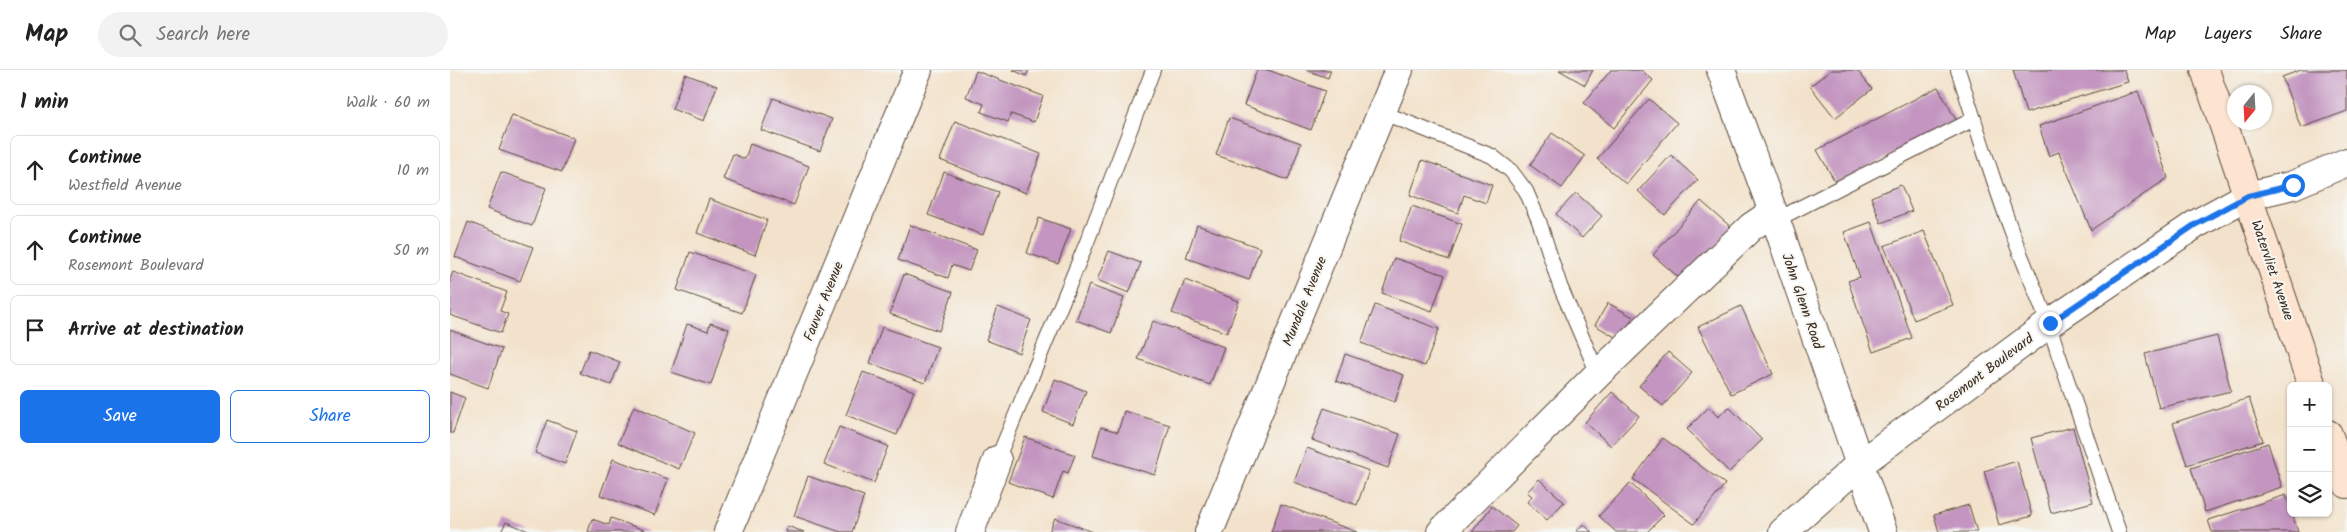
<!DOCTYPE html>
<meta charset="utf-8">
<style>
:root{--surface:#fff;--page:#f2f2f2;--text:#222;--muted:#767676;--line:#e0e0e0;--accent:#1a73e8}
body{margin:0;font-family:Kalam,sans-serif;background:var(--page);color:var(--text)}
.controls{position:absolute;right:15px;bottom:15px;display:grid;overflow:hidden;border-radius:8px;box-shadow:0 1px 4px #0004}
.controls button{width:45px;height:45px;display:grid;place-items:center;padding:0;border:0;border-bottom:1px solid var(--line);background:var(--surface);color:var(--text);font:25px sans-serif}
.compass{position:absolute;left:1777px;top:15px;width:45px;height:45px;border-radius:50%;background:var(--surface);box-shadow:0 1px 4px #0004;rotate:198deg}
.stop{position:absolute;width:15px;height:15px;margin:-11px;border:4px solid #1a73e8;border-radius:50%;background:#fff}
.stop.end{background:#1a73e8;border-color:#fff;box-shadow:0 1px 5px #0008}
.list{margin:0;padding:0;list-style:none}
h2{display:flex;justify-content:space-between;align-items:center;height:65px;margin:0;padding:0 20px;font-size:21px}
h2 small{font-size:16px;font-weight:400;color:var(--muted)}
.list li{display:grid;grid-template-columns:32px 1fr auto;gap:15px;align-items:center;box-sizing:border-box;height:70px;margin:0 10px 10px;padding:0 10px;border:1px solid var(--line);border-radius:8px}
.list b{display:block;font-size:19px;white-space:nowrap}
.list p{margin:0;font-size:16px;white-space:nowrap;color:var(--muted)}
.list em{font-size:16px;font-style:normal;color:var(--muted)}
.actions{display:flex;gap:10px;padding:15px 20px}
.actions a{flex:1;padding:11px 0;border:1px solid var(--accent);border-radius:8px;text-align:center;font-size:18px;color:var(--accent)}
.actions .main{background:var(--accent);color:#fff}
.icon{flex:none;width:28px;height:28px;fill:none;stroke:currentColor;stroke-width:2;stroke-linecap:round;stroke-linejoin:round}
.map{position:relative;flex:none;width:1897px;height:462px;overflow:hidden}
header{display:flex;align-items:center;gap:30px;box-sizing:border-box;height:70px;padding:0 25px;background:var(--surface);border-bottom:1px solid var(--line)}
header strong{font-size:24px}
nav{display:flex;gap:28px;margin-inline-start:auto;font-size:18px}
.search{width:350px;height:45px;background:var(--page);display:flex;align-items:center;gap:12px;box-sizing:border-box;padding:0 18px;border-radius:28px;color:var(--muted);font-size:19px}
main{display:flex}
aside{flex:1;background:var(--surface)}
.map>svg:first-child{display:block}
</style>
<header>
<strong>Map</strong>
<div class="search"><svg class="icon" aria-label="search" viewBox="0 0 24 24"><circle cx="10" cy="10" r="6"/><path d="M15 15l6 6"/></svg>Search here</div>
<nav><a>Map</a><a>Layers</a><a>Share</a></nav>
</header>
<main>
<aside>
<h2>1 min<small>Walk · 60 m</small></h2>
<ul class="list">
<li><svg class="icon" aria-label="ahead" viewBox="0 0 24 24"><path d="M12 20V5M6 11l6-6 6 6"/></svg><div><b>Continue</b><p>Westfield Avenue</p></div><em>10 m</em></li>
<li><svg class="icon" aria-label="ahead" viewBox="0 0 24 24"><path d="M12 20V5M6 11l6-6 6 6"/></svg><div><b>Continue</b><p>Rosemont Boulevard</p></div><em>50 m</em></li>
<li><svg class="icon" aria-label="arrive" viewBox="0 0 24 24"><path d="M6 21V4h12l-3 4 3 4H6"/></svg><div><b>Arrive at destination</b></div></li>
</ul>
<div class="actions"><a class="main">Save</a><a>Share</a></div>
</aside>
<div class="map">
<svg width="1897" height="462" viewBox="0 0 1897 462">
<rect width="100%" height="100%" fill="#f6f6f2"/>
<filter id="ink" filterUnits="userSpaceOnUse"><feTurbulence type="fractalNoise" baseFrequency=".02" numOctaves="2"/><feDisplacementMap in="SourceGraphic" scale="10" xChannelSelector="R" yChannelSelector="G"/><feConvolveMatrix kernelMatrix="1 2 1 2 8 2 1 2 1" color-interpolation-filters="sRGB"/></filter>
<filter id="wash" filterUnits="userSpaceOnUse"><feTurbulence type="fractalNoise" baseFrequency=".0096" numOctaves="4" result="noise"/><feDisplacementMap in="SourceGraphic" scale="20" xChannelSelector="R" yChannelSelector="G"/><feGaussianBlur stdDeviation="1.12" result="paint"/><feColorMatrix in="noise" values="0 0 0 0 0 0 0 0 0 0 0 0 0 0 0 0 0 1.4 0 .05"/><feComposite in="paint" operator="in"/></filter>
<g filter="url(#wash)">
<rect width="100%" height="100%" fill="#f3e2cb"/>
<g id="blocks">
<!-- building -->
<g fill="#c395c0">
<path d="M563,0H579L576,6Z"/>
<path d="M807,0H818L875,21L861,60L794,35Z"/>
<path d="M856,0H881L878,8Z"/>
<path d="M1109,0H1143L1135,15Z"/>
<path d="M1161,0H1191L1203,10L1164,58L1134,33Z"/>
<path d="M1381,0H1407L1422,19L1385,48L1360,16Z"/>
<path d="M1563,0H1674L1678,12L1576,43Z"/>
<path d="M1851,0H1897V41L1851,58L1832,7Z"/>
<path d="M526,1L593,26L584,52L561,44L558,52L531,42L534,34L516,27Z"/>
<path d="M235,4L267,16L254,51L222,39Z"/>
<path d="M1488,17L1506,50L1387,115L1367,80Z"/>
<path d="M1688,21L1718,108L1641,160L1609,82L1599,86L1589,56Z"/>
<path d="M323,28L382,49L370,81L311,60Z"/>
<path d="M1199,29L1227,53L1176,114L1147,89Z"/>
<path d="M62,45L124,68L112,102L49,80Z"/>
<path d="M779,48L851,73L838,110L766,85Z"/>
<path d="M505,51L591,84L576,123L490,90Z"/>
<path d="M1102,63L1135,86L1112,118L1080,95Z"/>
<path d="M300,74L359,96L344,135L273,109L283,84L295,89Z"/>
<path d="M1221,85L1248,110L1215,145L1188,121Z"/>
<path d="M972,90L1042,115L1036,133L1014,125L1008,143L960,125Z"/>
<path d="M51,102L96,118L82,156L37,139Z"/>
<path d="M494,102L548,122L533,165L478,145Z"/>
<path d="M1451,115L1462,141L1431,153L1421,127Z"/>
<path d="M1126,123L1152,146L1132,168L1106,144Z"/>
<path d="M259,129L317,150L305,185L247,163Z"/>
<path d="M1251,131L1282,158L1235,213L1203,185Z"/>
<path d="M962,136L1012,154L999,190L949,171Z"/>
<path d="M589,148L621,159L608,194L577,183Z"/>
<path d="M18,152L83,177L70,211L5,187Z"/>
<path d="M1421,152L1462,268L1423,282L1398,211L1410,207L1394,162Z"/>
<path d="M460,155L527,180L519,201L502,195L498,208L448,190Z"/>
<path d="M747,155L810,178L799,210L736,188Z"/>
<path d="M1474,161L1503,235L1464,250L1434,176Z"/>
<path d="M659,181L691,193L679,223L647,210Z"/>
<path d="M240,182L306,205L292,243L227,220Z"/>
<path d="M944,188L995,205L982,241L932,223Z"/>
<path d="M3,202L57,222L50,241L58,244L51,263L0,245V209Z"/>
<path d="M454,204L503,222L489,261L440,244Z"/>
<path d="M735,210L789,231L777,263L722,243Z"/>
<path d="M639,215L674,228L661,263L626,250Z"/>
<path d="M1158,233L1183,247L1170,270L1145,255Z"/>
<path d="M925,235L989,259L975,296L911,273Z"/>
<path d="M1291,236L1323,304L1281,324L1248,257Z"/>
<path d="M548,237L581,250L569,283L536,270Z"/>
<path d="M703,251L774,277L760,315L688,289Z"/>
<path d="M260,253L279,259L261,315L221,302L237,254L258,261Z"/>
<path d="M432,257L488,277L475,313L420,293Z"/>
<path d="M0,260L52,279L38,318L0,304Z"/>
<path d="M1767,266L1781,321L1709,338L1695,284Z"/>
<path d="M139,280L170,292L161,315L130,303Z"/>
<path d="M1218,282L1242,303L1213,336L1189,316Z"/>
<path d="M895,284L954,305L945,332L886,311Z"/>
<path d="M413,302L464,321L447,365L396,345Z"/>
<path d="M605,309L636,321L623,354L593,342Z"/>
<path d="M0,322L15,328L3,363H0Z"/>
<path d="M1162,322L1189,346L1161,376L1135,352Z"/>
<path d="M1799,328L1813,371L1737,395L1723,353Z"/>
<path d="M184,336L245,363L229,399L168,373Z"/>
<path d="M1259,337L1268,347L1279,337L1312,370L1279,402L1237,359Z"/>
<path d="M874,338L950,364L938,398L862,370Z"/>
<path d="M674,341L720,355L705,405L643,386L651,357L668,362Z"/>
<path d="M97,350L127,361L115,394L85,383Z"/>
<path d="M389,357L438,376L424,413L374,394Z"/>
<path d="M1623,357L1643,432L1601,443L1581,368Z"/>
<path d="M575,367L625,385L618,403L613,401L603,429L558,412Z"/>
<path d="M1213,368L1275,414L1244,454L1183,409Z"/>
<path d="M1818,373L1832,417L1755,442L1741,398Z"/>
<path d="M857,378L919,401L907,435L844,412Z"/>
<path d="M163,389L218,409L205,445L150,425Z"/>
<path d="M1567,391L1582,446L1549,455L1534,401Z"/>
<path d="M358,406L414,426L402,462H391L344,446Z"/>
<path d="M1089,409L1114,432L1097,450L1077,432L1082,426L1077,422Z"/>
<path d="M1180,413L1214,445L1197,462H1166L1149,446Z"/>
<path d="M1836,425L1848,462H1762L1758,450Z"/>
<path d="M831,434L907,462H821Z"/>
<path d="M1519,435L1527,462H1489L1484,445Z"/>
<path d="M1042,436L1067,456L1062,462H1022Z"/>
<path d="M161,448L199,462H138L142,449L159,455Z"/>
<path d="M605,448L643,462H599Z"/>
<path d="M56,452L81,462H51Z"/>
<path d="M1133,454L1142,462H1126Z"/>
<path d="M337,456L354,462H335Z"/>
</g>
</g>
</g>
<g filter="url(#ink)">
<use href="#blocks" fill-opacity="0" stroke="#574638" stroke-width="1"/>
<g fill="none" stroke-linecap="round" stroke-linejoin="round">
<!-- lane casing -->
<g stroke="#574638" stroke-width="16">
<g id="lane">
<path d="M1508,0C1526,54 1542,109 1562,162C1577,203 1596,242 1608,283L1669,462"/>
<path d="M931,42L1042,86L1061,101L1076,121L1089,151L1110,216L1148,304"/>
<path d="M1326,150L1524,49"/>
<path d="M547,390L637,172L703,0"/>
</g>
</g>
<!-- street casing -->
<g stroke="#574638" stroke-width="30">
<g id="street">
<path d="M1271,0L1323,142L1433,462"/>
<path d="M278,462L468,0"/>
<path d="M520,462L547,390"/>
<path d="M759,462L949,0"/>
<path d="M991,462L1148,304L1301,157L1323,142"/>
<path d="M1333,462L1410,394L1600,253L1746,154L1797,126L1843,115L1897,92"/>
</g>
</g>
<!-- secondary casing -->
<g stroke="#574638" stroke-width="30">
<g id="secondary">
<path d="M1755,0L1862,316"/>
<path d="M1878,364L1897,414"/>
</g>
</g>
<!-- lane -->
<use href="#lane" stroke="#fff" stroke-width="14"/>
<!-- street -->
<use href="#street" stroke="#fff" stroke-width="28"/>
<!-- secondary -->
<use href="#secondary" stroke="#fde4d0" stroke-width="28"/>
</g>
</g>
<g fill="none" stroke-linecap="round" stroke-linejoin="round" filter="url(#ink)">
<!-- route -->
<path stroke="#1a73e8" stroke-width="6" d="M1600,253L1746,154L1798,126L1843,115"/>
</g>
<g text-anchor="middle" stroke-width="4" stroke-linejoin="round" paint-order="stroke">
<!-- street labels -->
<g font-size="14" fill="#3b2a1e" stroke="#f6f6f2">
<text transform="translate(1823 200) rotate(71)" y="5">Watervliet Avenue</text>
<text transform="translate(373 231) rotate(-68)" y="5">Fauver Avenue</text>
<text transform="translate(854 231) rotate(-68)" y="5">Mundale Avenue</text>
<text transform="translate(1353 231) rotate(71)" y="5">John Glenn Road</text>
<text transform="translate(1534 302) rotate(-37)" y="5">Rosemont Boulevard</text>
</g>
</g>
</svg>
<div class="controls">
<button>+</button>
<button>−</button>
<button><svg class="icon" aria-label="layers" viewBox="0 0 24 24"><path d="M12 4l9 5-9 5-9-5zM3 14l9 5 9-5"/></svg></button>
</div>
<svg class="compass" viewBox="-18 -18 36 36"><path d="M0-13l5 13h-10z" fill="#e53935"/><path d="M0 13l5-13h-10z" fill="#767676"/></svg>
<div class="stop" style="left:1843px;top:115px"></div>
<div class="stop end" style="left:1600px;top:253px"></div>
</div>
</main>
